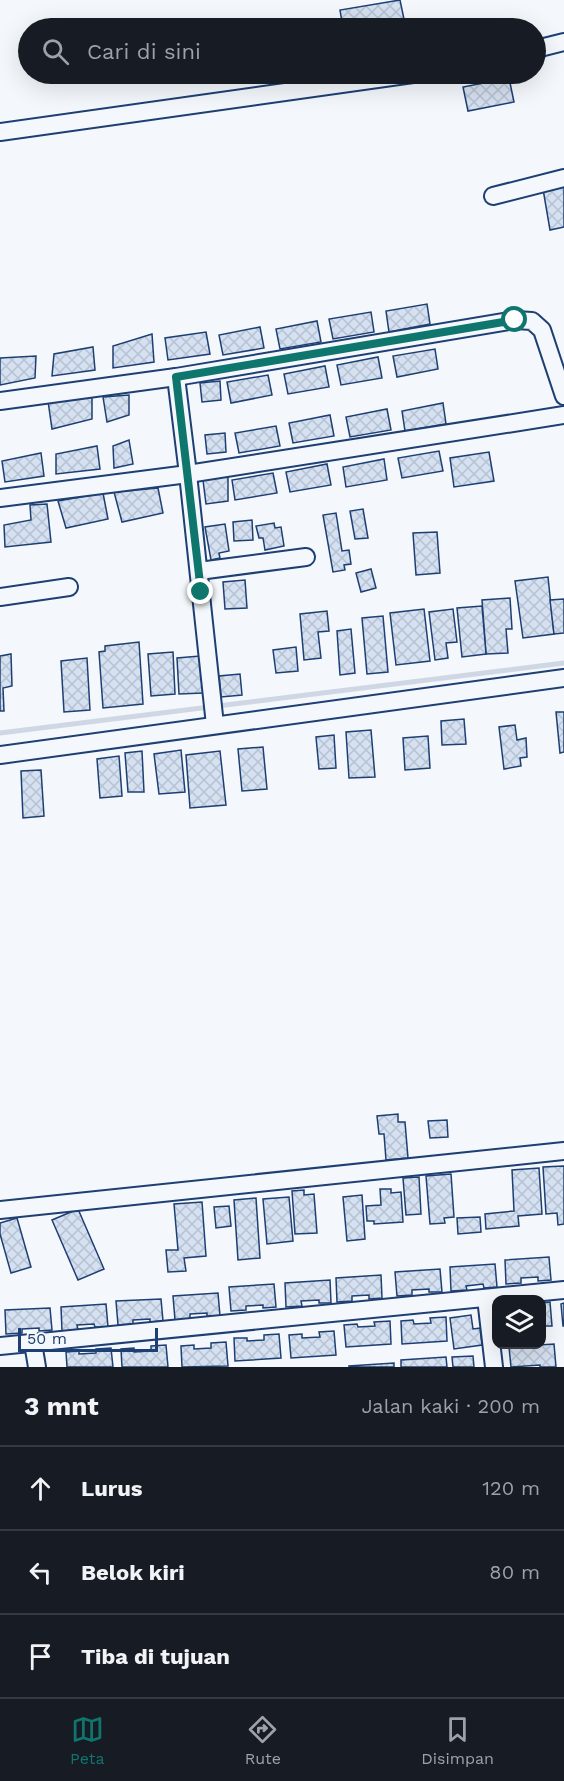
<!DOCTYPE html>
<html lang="id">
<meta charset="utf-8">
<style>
:root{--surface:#171b24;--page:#20242c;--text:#f1f3f6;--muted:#9ea1a6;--line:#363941;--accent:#0f766e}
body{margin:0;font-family:"Work Sans",sans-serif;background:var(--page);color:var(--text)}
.controls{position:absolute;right:18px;bottom:18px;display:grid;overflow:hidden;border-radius:12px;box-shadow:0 6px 24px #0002}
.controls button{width:54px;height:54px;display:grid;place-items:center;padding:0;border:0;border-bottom:2px solid var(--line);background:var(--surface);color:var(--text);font:30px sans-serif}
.scale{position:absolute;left:18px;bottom:15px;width:140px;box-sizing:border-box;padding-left:6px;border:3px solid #1d3f73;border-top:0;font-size:16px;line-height:21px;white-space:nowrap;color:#1d3f73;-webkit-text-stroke:4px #f4f7fb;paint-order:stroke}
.stop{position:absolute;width:18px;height:18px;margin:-14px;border:4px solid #0f766e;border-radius:50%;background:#fff}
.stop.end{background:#0f766e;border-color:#fff;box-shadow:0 2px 6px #0008}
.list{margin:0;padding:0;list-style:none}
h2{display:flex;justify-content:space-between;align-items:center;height:78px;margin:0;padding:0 24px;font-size:26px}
h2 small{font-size:20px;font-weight:400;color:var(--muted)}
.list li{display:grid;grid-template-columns:39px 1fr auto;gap:18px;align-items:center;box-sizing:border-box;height:84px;padding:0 24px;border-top:2px solid var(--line)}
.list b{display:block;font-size:22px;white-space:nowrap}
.list em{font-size:20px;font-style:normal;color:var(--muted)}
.icon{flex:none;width:33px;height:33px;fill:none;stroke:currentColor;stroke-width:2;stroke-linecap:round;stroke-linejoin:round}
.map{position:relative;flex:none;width:564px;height:1367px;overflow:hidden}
.search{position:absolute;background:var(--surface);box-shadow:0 6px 24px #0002;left:18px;right:18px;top:18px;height:66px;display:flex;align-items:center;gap:15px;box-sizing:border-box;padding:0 21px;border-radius:33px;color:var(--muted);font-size:22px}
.sheet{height:330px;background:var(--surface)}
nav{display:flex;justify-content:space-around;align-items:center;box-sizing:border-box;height:84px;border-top:2px solid var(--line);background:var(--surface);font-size:16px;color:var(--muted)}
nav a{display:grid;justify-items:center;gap:3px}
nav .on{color:var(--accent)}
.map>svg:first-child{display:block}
</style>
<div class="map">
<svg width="564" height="1367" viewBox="0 0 564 1367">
<defs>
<pattern id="building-cross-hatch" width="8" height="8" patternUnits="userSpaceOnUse" patternTransform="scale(1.5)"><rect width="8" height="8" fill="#d5e0f0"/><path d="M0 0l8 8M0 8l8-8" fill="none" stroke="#b6c1d1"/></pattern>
</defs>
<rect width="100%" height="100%" fill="#f4f7fb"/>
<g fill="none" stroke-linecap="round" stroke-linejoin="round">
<!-- stream -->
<path stroke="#cfd7e4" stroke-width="5" d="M0,733L564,663"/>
</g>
<!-- building -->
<g fill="url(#building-cross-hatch)" stroke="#1d3f73" stroke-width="1.5">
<path d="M400,0L405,24L379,28H343L340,10Z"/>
<path d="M509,78L514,102L468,111L463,87Z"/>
<path d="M564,185V227L550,230L543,189Z"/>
<path d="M427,304L430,324L389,332L386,311Z"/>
<path d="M371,312L374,332L333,339L329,319Z"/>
<path d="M317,321L321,342L280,349L276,329Z"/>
<path d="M260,327L264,348L223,355L219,335Z"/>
<path d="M206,332L210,354L168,360L165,338Z"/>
<path d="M152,334L154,362L113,368V346Z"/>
<path d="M93,347L95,370L52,376L54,354Z"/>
<path d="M435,349L438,369L397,377L393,356Z"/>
<path d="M36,356L35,378L0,385V358Z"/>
<path d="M378,357L382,378L341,385L337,365Z"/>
<path d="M325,366L329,387L288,394L284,374Z"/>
<path d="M268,375L272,395L231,403L227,382Z"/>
<path d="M220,381L221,400L202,402L200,383Z"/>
<path d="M129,395V415L107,422L103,397Z"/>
<path d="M92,397V419L52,429L48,401Z"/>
<path d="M443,403L446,424L405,431L402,411Z"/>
<path d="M387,409L391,430L350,437L346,417Z"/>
<path d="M330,415L334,436L293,443L289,423Z"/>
<path d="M276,426L280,446L239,453L235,433Z"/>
<path d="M225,433L226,452L207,454L205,435Z"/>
<path d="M129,440L133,464L114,468L113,446Z"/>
<path d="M97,446L100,469L56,474V454Z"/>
<path d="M439,451L443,471L402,478L398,458Z"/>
<path d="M489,452L494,481L454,487L450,458Z"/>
<path d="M41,453L44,476L5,482L2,461Z"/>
<path d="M384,459L387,480L346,487L343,467Z"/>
<path d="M327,464L331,485L290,492L286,472Z"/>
<path d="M273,473L277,493L235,500L232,480Z"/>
<path d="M228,475V501L206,504L203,480Z"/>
<path d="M158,488L163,513L122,522L114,492Z"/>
<path d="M103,493L108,519L66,528L58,501Z"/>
<path d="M47,504L51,542L5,547L4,525L31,520L30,505Z"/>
<path d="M363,509L368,538L355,539L350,511Z"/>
<path d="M336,513L342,551L349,550L351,564L344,565L345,570L333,572L323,515Z"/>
<path d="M252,520L253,540L234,541L233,522Z"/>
<path d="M274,523L275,528L281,527L284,546L265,550L263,538H259L256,526Z"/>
<path d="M225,524L229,551L219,553L220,558L211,560L205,527Z"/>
<path d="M437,532L440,573L416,575L413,533Z"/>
<path d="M371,569L376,588L361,592L356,573Z"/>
<path d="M548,577L554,634L523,638L515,581Z"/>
<path d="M245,580L247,608L225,609L223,582Z"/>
<path d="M510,598L512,629H506L508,653L486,654L482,600Z"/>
<path d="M564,599V633L554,634L550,600Z"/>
<path d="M482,606L486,654L462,657L457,608Z"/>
<path d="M424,609L430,661L396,665L390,613Z"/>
<path d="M453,609L457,642L446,643L448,658L435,660L429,612Z"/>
<path d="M327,611L329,631L318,632L321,658L304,660L300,614Z"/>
<path d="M383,616L388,672L367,674L362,618Z"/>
<path d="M351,629L355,673L340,675L337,631Z"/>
<path d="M139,642L143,704L103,708L99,652L105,651V646Z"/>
<path d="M296,647L298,671L276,673L273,650Z"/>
<path d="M173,652L175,694L151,696L148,654Z"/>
<path d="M11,654L12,686L3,688L4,711H0V656Z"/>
<path d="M200,656L203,693L179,694L177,658Z"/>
<path d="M87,658L90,710L64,712L61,661Z"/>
<path d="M240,674L242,695L221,697L219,676Z"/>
<path d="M556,712H564V752L560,753Z"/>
<path d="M464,719L466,744L442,745L441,721Z"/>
<path d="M515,725L517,740L526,738L527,757L520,758L521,766L504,769L499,727Z"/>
<path d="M371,730L375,777L349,778L346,732Z"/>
<path d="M334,735L336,768L319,769L316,737Z"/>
<path d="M428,736L430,768L405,770L403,738Z"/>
<path d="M263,747L267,789L242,791L238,749Z"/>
<path d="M181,750L185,792L159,794L154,754Z"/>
<path d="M142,751L144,792H128L125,753Z"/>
<path d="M220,751L226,805L190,808L186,755Z"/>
<path d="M119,756L122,796L100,798L97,759Z"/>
<path d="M41,770L44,816L23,818L21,771Z"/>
<path d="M398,1114V1122H405L408,1158L386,1160L384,1134H379L377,1116Z"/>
<path d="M447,1120L448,1137L430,1138L428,1121Z"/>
<path d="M564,1166V1224L558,1225L557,1213L546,1214L543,1167Z"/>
<path d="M539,1168L542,1214L518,1216L519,1226L486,1229L485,1214L514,1211L512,1170Z"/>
<path d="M451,1174L454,1217L444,1218L445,1223L430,1224L426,1176Z"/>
<path d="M419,1177L421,1214L406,1215L403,1178Z"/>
<path d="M380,1189H391V1193L401,1192L403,1222L374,1224V1221H367L366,1206L381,1205Z"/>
<path d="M304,1190V1195L314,1194L317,1233L295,1234L292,1191Z"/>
<path d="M362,1195L365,1239L347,1241L343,1197Z"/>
<path d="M289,1197L293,1241L267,1244L263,1199Z"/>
<path d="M256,1198L260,1258L238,1260L234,1200Z"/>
<path d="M202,1202L206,1256L184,1258L186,1271L168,1272L166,1250H178L174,1204Z"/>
<path d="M229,1206L231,1226L216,1228L214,1207Z"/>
<path d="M78,1209L104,1269L78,1280L52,1220Z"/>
<path d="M480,1217L481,1232L458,1234L457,1218Z"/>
<path d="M17,1218L31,1267L11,1273L0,1234V1223Z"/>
<path d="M549,1257L551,1280L538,1281V1277L521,1278V1283L506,1284L505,1260Z"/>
<path d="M495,1264L497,1287L484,1288L483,1284L466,1286L467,1290L451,1291L450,1267Z"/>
<path d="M440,1269L442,1292H429V1289L412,1290V1295L397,1296L395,1272Z"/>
<path d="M381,1275L382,1298L369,1299V1295L352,1296V1301L337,1302L336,1278Z"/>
<path d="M330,1280L331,1303H319V1300L301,1301L302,1306L286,1307L285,1283Z"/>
<path d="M274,1284L276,1307L263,1308V1305L246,1306V1310L231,1311L229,1287Z"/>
<path d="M218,1293L220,1316H207V1313L190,1314V1319L175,1320L173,1296Z"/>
<path d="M161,1299L163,1321L150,1322V1319L133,1320V1324L118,1325L116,1301Z"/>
<path d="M550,1302L552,1326H542V1303Z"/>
<path d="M564,1303V1326H563L561,1304Z"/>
<path d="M106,1304L108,1327H95L94,1324L77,1325L78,1330L62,1331L61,1307Z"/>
<path d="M50,1308L52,1330L39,1331V1328L22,1329V1333L6,1334L5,1310Z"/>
<path d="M471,1315L473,1329L480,1328L482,1345L454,1349L450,1318Z"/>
<path d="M446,1317L447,1341L402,1344L401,1321L413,1320L414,1324L431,1323L430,1318Z"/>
<path d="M390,1321L391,1344L346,1347L344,1325L357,1324L358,1327L375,1326L374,1322Z"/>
<path d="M334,1331L336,1355L291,1358L289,1335L302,1334V1338L320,1337L319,1332Z"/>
<path d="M279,1334L281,1358L235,1361L234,1338H247V1341L264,1340V1335Z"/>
<path d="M226,1342L228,1366L182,1367L181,1346L194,1345V1349L211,1348V1343Z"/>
<path d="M554,1344L556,1367H540V1365L511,1367L509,1347Z"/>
<path d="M166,1345L168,1367H122L121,1349L134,1348V1352L151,1351V1346Z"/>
<path d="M111,1348L113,1367H67L66,1352L79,1351V1354L96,1353V1349Z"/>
<path d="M473,1356L474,1367H453L452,1357Z"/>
<path d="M446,1357L447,1367H401V1360Z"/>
<path d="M394,1363V1367H349V1366Z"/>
</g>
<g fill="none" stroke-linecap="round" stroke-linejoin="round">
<!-- minor casing -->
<g stroke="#1d3f73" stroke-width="20">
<g id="minor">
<path d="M536,49L564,42"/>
<path d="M0,132L413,74"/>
<path d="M493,196L564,178"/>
<path d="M176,377L188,474L215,725"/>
<path d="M0,401L176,377L515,320L532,321L542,330L564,396"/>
<path d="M0,498L188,474L564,415"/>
<path d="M199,571L306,557"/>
<path d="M0,597L69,587"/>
<path d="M0,755L564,678"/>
<path d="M0,1210L564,1151"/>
<path d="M486,1298L494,1367"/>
<path d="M33,1343L37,1367"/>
<path d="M0,1346L564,1290"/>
</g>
</g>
<!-- minor -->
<use href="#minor" stroke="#f4f7fb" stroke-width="16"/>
</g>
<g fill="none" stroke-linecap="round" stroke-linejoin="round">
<!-- route -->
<path stroke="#0f766e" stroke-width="8" d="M201,592L176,377L515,320"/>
</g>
</svg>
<div class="controls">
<button><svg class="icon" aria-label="layers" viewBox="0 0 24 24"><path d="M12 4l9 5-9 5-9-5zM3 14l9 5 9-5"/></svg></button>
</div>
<div class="scale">50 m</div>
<div class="stop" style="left:515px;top:320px"></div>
<div class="stop end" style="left:201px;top:592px"></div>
<div class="search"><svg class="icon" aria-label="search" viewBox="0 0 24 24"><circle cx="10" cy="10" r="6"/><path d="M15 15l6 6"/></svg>Cari di sini</div>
</div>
<section class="sheet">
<h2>3 mnt<small>Jalan kaki · 200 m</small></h2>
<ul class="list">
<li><svg class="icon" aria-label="ahead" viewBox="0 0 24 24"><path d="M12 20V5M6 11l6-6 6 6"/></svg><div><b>Lurus</b></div><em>120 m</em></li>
<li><svg class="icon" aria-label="left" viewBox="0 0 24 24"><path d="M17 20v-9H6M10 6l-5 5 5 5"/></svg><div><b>Belok kiri</b></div><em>80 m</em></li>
<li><svg class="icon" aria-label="arrive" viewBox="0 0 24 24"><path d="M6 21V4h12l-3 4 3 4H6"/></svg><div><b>Tiba di tujuan</b></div></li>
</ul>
</section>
<nav>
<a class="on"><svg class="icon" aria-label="map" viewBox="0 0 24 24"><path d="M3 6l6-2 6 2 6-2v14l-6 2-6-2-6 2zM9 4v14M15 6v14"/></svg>Peta</a>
<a><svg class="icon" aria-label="directions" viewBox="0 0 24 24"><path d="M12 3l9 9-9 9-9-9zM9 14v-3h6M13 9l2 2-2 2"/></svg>Rute</a>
<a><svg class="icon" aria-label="saved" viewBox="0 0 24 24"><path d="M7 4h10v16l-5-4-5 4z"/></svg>Disimpan</a>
</nav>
